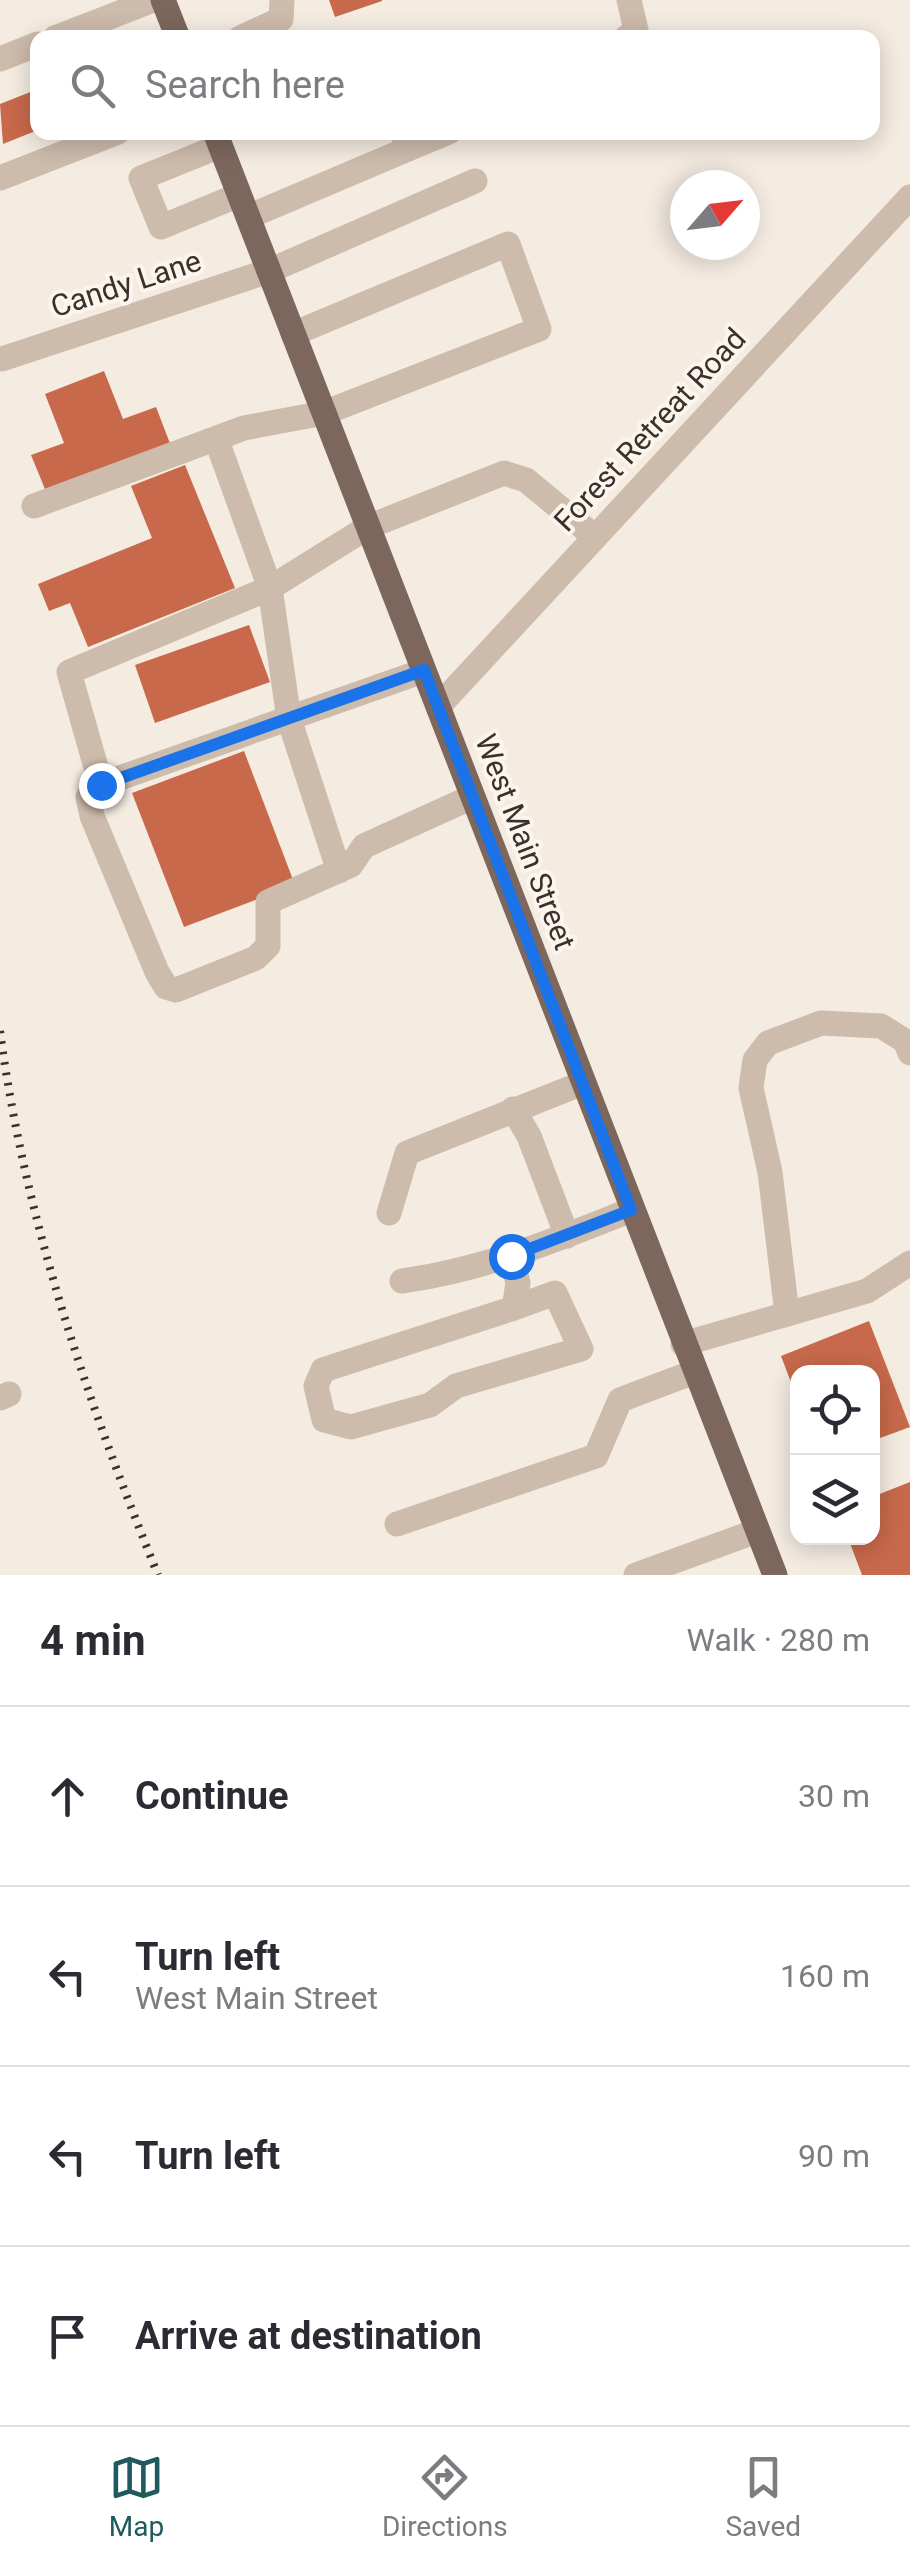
<!DOCTYPE html>
<meta charset="utf-8">
<style>
:root{--surface:#fff;--page:#f7f7f7;--text:#2b2b33;--muted:#7c7c81;--line:#e1e1e2;--accent:#1f5a5e}
body{margin:0;font-family:Roboto,sans-serif;background:var(--page);color:var(--text)}
.controls{position:absolute;right:30px;bottom:30px;display:grid;overflow:hidden;border-radius:20px;box-shadow:0 5px 25px #0003}
.controls button{width:90px;height:90px;display:grid;place-items:center;padding:0;border:0;border-bottom:2px solid var(--line);background:var(--surface);color:var(--text);font:50px sans-serif}
.compass{position:absolute;left:670px;top:170px;width:90px;height:90px;border-radius:50%;background:var(--surface);box-shadow:0 5px 25px #0003;rotate:62deg}
.stop{position:absolute;width:30px;height:30px;margin:-22px;border:8px solid #1a73e8;border-radius:50%;background:#fff}
.stop.end{background:#1a73e8;border-color:#fff;box-shadow:0 2px 10px #0008}
.list{margin:0;padding:0;list-style:none}
h2{display:flex;justify-content:space-between;align-items:center;height:130px;margin:0;padding:0 40px;font-size:42px}
h2 small{font-size:32px;font-weight:400;color:var(--muted)}
.list li{display:grid;grid-template-columns:65px 1fr auto;gap:30px;align-items:center;box-sizing:border-box;height:180px;padding:0 40px;border-top:2px solid var(--line)}
.list b{display:block;font-size:38px;white-space:nowrap}
.list p{margin:0;font-size:32px;white-space:nowrap;color:var(--muted)}
.list em{font-size:32px;font-style:normal;color:var(--muted)}
.icon{flex:none;width:55px;height:55px;fill:none;stroke:currentColor;stroke-width:2;stroke-linecap:round;stroke-linejoin:round}
.map{position:relative;flex:none;width:910px;height:1575px;overflow:hidden}
.search{position:absolute;background:var(--surface);box-shadow:0 5px 25px #0003;left:30px;right:30px;top:30px;height:110px;display:flex;align-items:center;gap:25px;box-sizing:border-box;padding:0 35px;border-radius:20px;color:var(--muted);font-size:38px}
.sheet{height:850px;background:var(--surface)}
nav{display:flex;justify-content:space-around;align-items:center;box-sizing:border-box;height:140px;border-top:2px solid var(--line);background:var(--surface);font-size:28px;color:var(--muted)}
nav a{display:grid;justify-items:center;gap:5px}
nav .on{color:var(--accent)}
.map>svg:first-child{display:block}
</style>
<div class="map">
<svg width="910" height="1575" viewBox="0 0 910 1575">
<rect width="100%" height="100%" fill="#f4ebe1"/>
<!-- building -->
<g fill="#c8694b">
<path d="M329,0H382V1L335,17Z"/>
<path d="M38,89V130L3,144L0,104Z"/>
<path d="M104,371L123,419L156,407L171,446L47,494L31,455L64,443L45,394Z"/>
<path d="M185,465L235,588L88,647L70,603L49,611L38,584L152,538L131,486Z"/>
<path d="M249,625L270,682L155,723L135,665Z"/>
<path d="M244,751L295,885L184,927L132,793Z"/>
<path d="M869,1321L910,1427L872,1441V1372H798L797,1398L781,1356Z"/>
<path d="M910,1482V1575H862L848,1538H872V1497Z"/>
</g>
<g fill="none" stroke-linecap="round" stroke-linejoin="round">
<!-- minor -->
<g stroke="#cdbbac" stroke-width="25">
<path d="M55,38L153,0"/>
<path d="M240,38L281,19L282,0"/>
<path d="M626,38L636,30L629,0"/>
<path d="M0,59L38,44"/>
<path d="M220,146L141,178L161,227L239,195"/>
<path d="M408,149L449,132"/>
<path d="M0,178L118,132"/>
<path d="M248,217L408,149L402,132"/>
<path d="M2,359L269,271L475,181"/>
<path d="M34,506L244,428L324,413L539,329L508,244L293,334"/>
<path d="M423,671L97,786L88,797L92,816L157,972L166,987L176,990L256,958L268,946V902L351,865L364,846L472,797"/>
<path d="M438,707L910,197"/>
<path d="M101,785L69,672L270,588L217,441"/>
<path d="M339,871L289,719L270,588L368,527L504,473L526,480L595,537"/>
<path d="M513,1109L529,1136L567,1236"/>
<path d="M389,1213L407,1153L583,1083"/>
<path d="M511,1256L518,1283L514,1308L323,1370L316,1386L324,1420L351,1427L430,1405L456,1386L581,1349L555,1293L514,1308"/>
<path d="M402,1281C483,1270 556,1240 631,1210"/>
<path d="M787,1314L770,1172L751,1088L755,1060L768,1043L821,1023L881,1026L905,1041L910,1053"/>
<path d="M683,1344L867,1291L910,1263"/>
<path d="M0,1398L9,1394"/>
<path d="M397,1524L596,1456L620,1400L694,1372"/>
<path d="M636,1575L757,1531"/>
</g>
<!-- major -->
<g stroke="#7d675c" stroke-width="25">
<path d="M163,0L178,38"/>
<path d="M215,132L775,1575"/>
</g>
<!-- rail -->
<path stroke="#3b302b" stroke-width="8" stroke-dasharray="2.5 8" stroke-linecap="butt" d="M0,1031C25,1220 87,1400 158,1575"/>
</g>
<g fill="none" stroke-linecap="round" stroke-linejoin="round">
<!-- route -->
<path stroke="#1a73e8" stroke-width="12" d="M101,785L424,670L631,1210L511,1256"/>
</g>
<g text-anchor="middle" stroke-width="8" stroke-linejoin="round" paint-order="stroke">
<!-- street labels -->
<g font-size="30" fill="#3b302b" stroke="#fbf5ee">
<text transform="translate(126 284) rotate(-18)" y="10">Candy Lane</text>
<text transform="translate(650 430) rotate(-47)" y="10">Forest Retreat Road</text>
<text transform="translate(525 842) rotate(69)" y="10">West Main Street</text>
</g>
</g>
</svg>
<div class="controls">
<button><svg class="icon" aria-label="locate" viewBox="0 0 24 24"><circle cx="12" cy="12" r="6"/><path d="M12 2v4M12 18v4M2 12h4M18 12h4"/></svg></button>
<button><svg class="icon" aria-label="layers" viewBox="0 0 24 24"><path d="M12 4l9 5-9 5-9-5zM3 14l9 5 9-5"/></svg></button>
</div>
<svg class="compass" viewBox="-18 -18 36 36"><path d="M0-13l5 13h-10z" fill="#e53935"/><path d="M0 13l5-13h-10z" fill="#7c7c81"/></svg>
<div class="stop" style="left:511px;top:1256px"></div>
<div class="stop end" style="left:101px;top:785px"></div>
<div class="search"><svg class="icon" aria-label="search" viewBox="0 0 24 24"><circle cx="10" cy="10" r="6"/><path d="M15 15l6 6"/></svg>Search here</div>
</div>
<section class="sheet">
<h2>4 min<small>Walk · 280 m</small></h2>
<ul class="list">
<li><svg class="icon" aria-label="ahead" viewBox="0 0 24 24"><path d="M12 20V5M6 11l6-6 6 6"/></svg><div><b>Continue</b></div><em>30 m</em></li>
<li><svg class="icon" aria-label="left" viewBox="0 0 24 24"><path d="M17 20v-9H6M10 6l-5 5 5 5"/></svg><div><b>Turn left</b><p>West Main Street</p></div><em>160 m</em></li>
<li><svg class="icon" aria-label="left" viewBox="0 0 24 24"><path d="M17 20v-9H6M10 6l-5 5 5 5"/></svg><div><b>Turn left</b></div><em>90 m</em></li>
<li><svg class="icon" aria-label="arrive" viewBox="0 0 24 24"><path d="M6 21V4h12l-3 4 3 4H6"/></svg><div><b>Arrive at destination</b></div></li>
</ul>
</section>
<nav>
<a class="on"><svg class="icon" aria-label="map" viewBox="0 0 24 24"><path d="M3 6l6-2 6 2 6-2v14l-6 2-6-2-6 2zM9 4v14M15 6v14"/></svg>Map</a>
<a><svg class="icon" aria-label="directions" viewBox="0 0 24 24"><path d="M12 3l9 9-9 9-9-9zM9 14v-3h6M13 9l2 2-2 2"/></svg>Directions</a>
<a><svg class="icon" aria-label="saved" viewBox="0 0 24 24"><path d="M7 4h10v16l-5-4-5 4z"/></svg>Saved</a>
</nav>
